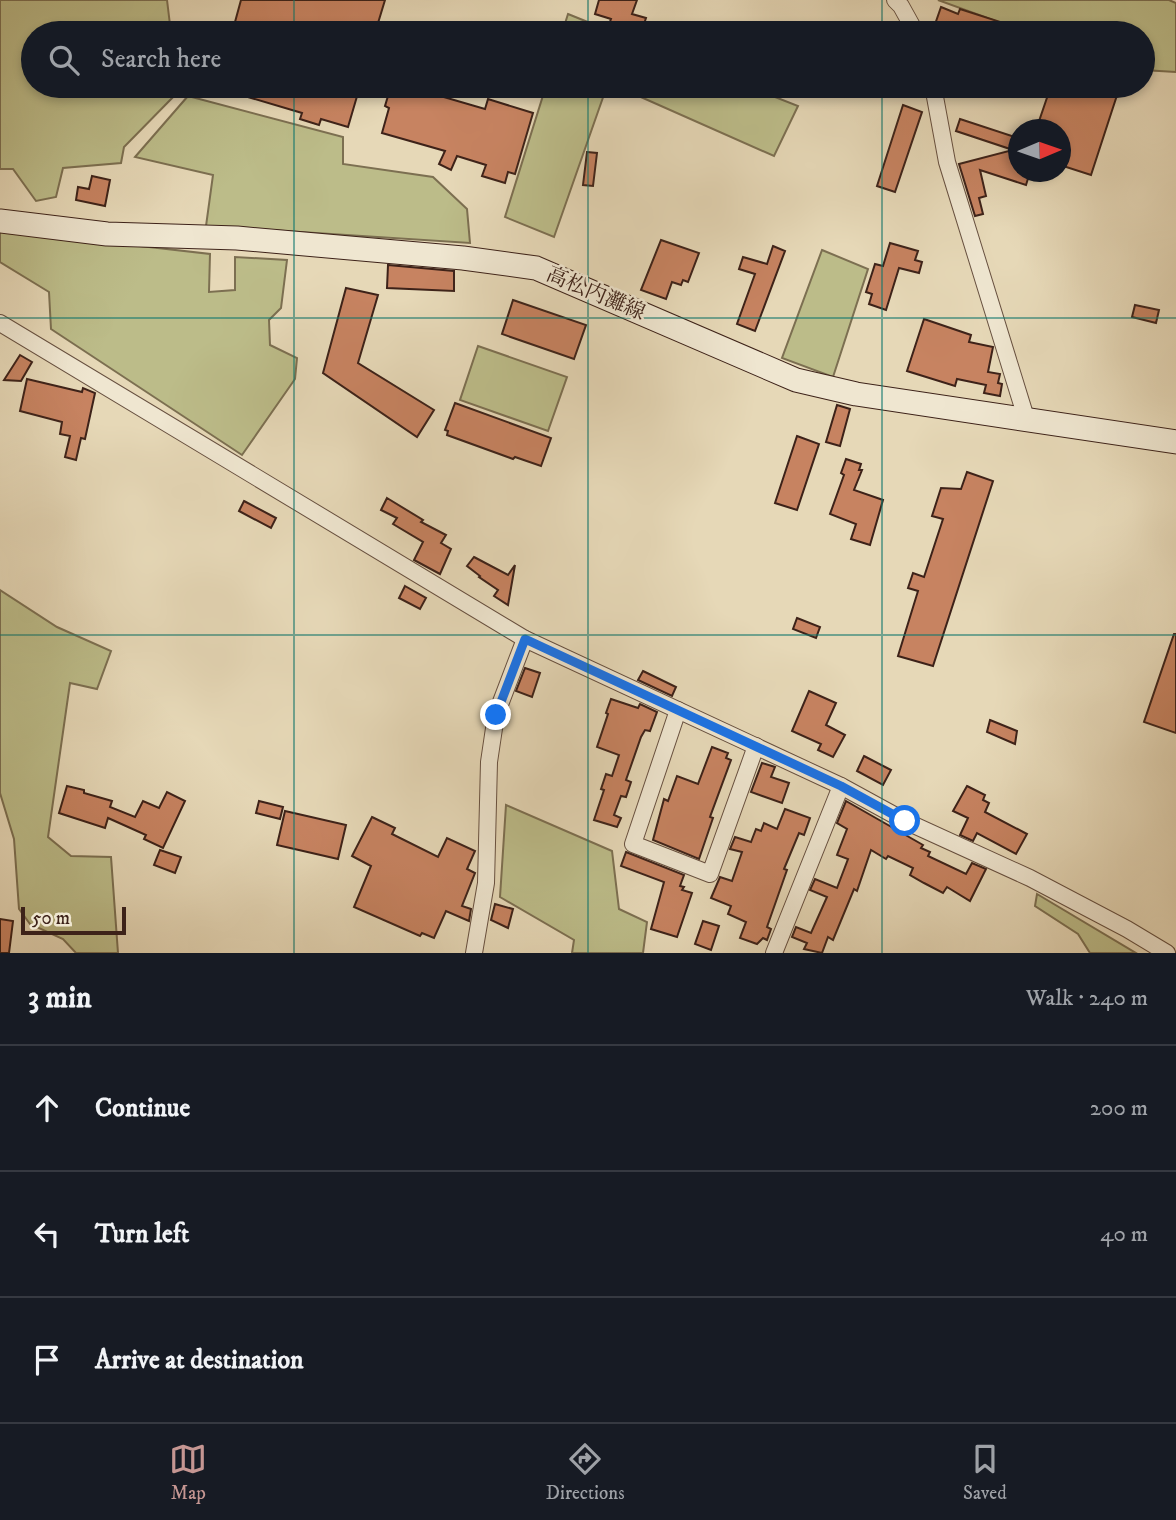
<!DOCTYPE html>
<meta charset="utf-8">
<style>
:root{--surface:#171b24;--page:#20242c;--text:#f1f3f6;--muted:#9ea1a6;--line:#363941;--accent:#c59692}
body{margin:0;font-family:"IM FELL DW Pica","Noto Serif JP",serif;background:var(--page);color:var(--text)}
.compass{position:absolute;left:1008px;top:119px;width:63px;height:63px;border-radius:50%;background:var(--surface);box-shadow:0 4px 10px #0003;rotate:88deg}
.scale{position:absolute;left:21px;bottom:18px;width:105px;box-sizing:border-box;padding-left:7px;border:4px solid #3d2219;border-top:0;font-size:19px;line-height:24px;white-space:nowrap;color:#3d2219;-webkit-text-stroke:5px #efe6d0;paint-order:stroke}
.stop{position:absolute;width:21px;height:21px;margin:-16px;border:5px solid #1a73e8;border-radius:50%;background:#fff}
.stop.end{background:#1a73e8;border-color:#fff;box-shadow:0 2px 7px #0008}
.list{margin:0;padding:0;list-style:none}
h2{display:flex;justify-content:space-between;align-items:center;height:91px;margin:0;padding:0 28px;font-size:30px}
h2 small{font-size:23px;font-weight:400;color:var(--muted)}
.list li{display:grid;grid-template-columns:46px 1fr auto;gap:21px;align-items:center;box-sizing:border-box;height:126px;padding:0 28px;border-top:2px solid var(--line)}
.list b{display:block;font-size:26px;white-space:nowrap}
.list em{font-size:23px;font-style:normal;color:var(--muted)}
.icon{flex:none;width:38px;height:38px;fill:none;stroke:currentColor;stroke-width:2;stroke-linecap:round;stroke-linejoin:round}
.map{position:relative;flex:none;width:1176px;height:953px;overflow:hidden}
.search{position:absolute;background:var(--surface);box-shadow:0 4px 10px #0003;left:21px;right:21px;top:21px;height:77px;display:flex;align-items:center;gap:18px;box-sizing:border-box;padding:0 24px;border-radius:38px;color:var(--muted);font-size:26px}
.sheet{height:469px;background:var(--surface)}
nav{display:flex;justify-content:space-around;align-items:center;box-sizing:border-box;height:98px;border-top:2px solid var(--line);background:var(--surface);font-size:19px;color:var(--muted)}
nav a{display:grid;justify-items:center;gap:4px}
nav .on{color:var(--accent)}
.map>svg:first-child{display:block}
</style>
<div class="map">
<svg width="1176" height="953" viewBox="0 0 1176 953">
<rect width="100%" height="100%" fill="#e6d8b7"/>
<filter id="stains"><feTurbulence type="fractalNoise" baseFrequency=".00286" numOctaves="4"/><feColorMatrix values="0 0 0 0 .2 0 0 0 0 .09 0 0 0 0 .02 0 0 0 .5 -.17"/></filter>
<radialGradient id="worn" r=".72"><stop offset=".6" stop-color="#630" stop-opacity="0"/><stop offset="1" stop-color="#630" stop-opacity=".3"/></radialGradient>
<!-- green -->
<g fill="#bcbc89" stroke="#7c6f51" stroke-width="2">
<path d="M0,0H167L171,33H33V86H178V92L124,147L121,163L63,168L56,197L36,201L13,169H0Z"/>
<path d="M938,0H1169L1176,3V72L1143,70V33H1029Z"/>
<path d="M568,14L615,33H562Z"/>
<path d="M546,86H607L554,237L505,217Z"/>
<path d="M616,86H747L798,106L774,156Z"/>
<path d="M188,96L343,137V164L433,177L467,209L470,243L206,226L213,175L135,157Z"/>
<path d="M0,230L210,254L209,292L235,290V257L287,260L281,308L269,320L270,345L297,358L295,379L242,455L51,329L49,292L0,262Z"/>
<path d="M822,250L868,269L833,377L782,358Z"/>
<path d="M478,346L567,377L548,431L460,400Z"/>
<path d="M0,590L57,627L111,651L97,689L70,683L48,837L71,856L111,857L118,953H76L63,939L30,924L19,909L14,839L0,793Z"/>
<path d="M506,805L612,851L619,909L647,922L643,953H572L574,940L500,897Z"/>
<path d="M1037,894L1136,953H1090L1078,934L1035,906Z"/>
</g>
<!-- building -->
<g fill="#c78361" stroke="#3d2219" stroke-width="2">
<path d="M241,0H385L375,33H232Z"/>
<path d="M599,0H637L632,14L646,18L641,33H628L608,27L611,19L595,14Z"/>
<path d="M941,7L958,14L960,9L1028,31V33H932Z"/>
<path d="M221,86H360L348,127L321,119L319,125L300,119L302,113L221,89Z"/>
<path d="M391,86H406L485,109L488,99L533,113L515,174L508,172L505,183L482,176L486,165L457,156L451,170L439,164L445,151L382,133L389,108L385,106Z"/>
<path d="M1051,86H1120L1091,175L1060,165V130H1036Z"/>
<path d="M903,105L922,112L895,192L877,186Z"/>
<path d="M960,119L1018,138V172H1030L1026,185L980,170L986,196L979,198L983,214L975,216L959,164L1013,150L956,131Z"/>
<path d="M587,152L597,153L593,186L583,185Z"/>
<path d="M92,176L110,180L105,206L76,200L78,187L89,189Z"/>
<path d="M661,240L699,253L688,282L683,280L681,285L672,282L666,299L641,290Z"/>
<path d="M890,243L918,251L915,260L922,262L919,273L899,268L886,310L869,304L872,294L866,292L875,264L883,266Z"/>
<path d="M773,246L785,251L755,331L737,324L755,274L739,269L743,257L767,264Z"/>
<path d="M388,265L454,271V291L387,288Z"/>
<path d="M346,288L378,295L358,363L434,410L417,437L323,373Z"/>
<path d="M513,300L586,325L574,359L502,334Z"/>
<path d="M1135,305L1159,310L1156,323L1132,317Z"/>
<path d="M924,319L971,335L969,342L993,347L988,372L1000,374L998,383L1002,384L1000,396L984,393L986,385L957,379L955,386L907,371Z"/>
<path d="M20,355L32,362L21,381L4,380Z"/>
<path d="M27,379L82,392L83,388L95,393L85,439L81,438L76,460L65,457L70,436L60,434L62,422L20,411Z"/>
<path d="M455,403L551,438L541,466L515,457L513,459L447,435L448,431L445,430Z"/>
<path d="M837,405L850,409L840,446L826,442Z"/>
<path d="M797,436L819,444L797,510L775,503Z"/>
<path d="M846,459L861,464L859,470H862L854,490L883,500L870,545L851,539L856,524L830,514L844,475L841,473Z"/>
<path d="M967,472L993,481L933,666L898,656L918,591L908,588L913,573L924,577L943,519L932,516L941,488L961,489Z"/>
<path d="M387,498L423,520L421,522L446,535L441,543L451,549L440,574L414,560L423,542L393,524L397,518L381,510Z"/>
<path d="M244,501L276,518L271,528L239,511Z"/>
<path d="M474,557L508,575L515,565L508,605L494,596L498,590L479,577L480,576L467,566Z"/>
<path d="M405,586L426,598L420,609L399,598Z"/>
<path d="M797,618L820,627L816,638L793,629Z"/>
<path d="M1174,634H1176V733L1144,722Z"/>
<path d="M525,668L540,673L532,697L516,691Z"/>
<path d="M643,671L676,687L672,696L638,680Z"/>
<path d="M809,691L836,703L826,725L845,735L833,757L818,750L821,744L792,731Z"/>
<path d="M611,699L638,708L640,704L657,712L650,731L645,730L641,737L626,780L631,782L626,797L621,796L614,815L621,818L617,827L594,820L604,790L601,789L606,774L612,776L619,755L597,747L608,714L606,713Z"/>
<path d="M990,720L1017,731L1015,744L987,732Z"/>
<path d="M712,747L728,753L726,758L731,760L710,817L713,818L699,859L653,840L664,799L668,801L677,776L698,784Z"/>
<path d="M864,756L891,770L883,785L857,771Z"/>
<path d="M762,763L775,767L771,777L789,783L782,803L751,792Z"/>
<path d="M67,786L84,790V793L112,801L110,807L135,817L143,801L159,808L167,792L185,801L163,848L144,839L146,835L108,818L105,828L59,813Z"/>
<path d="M967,786L985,795L983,800L989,803L985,812L1027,834L1016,854L977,833L973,841L960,835L968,818L953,811Z"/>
<path d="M259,801L283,807L280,819L256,813Z"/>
<path d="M846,801L923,845L921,848L930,852L928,856L966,874L972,863L986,869L970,901L947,887L943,893L924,883L910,875L913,868L888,856L886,859L871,850L857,891L854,889L833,940L828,937L822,953L804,949L807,943L792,937L796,927L811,933L827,897L810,890L815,879L837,888L848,859L837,855L847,829L837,823Z"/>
<path d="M785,809L810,818L804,835L799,833L784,869L787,870L767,927L771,929L767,940L763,938L757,944L740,938L746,922L728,914L731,906L711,898L720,877L732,881L742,852L730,849L735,837L751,842L756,829L761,831L764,823L777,829Z"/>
<path d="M285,811L346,825L338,859L277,845Z"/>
<path d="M372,817L395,828L392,834L438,857L447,838L475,851L467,869L475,873L462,906L471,909L469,921L446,911L434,938L422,933L420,936L354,907L371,866L352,856Z"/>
<path d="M160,850L181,857L175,873L154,865Z"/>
<path d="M626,852L684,875L680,886L684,887L682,890L692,893L677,937L651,929L664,882L621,866Z"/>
<path d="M495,904L513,909L508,928L491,920Z"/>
<path d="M0,919L13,921L9,953H0Z"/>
<path d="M703,921L719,926L711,950L695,944Z"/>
</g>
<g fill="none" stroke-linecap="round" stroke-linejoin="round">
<!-- street casing -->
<g stroke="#675040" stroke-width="18">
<g id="street">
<path d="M895,0L901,6L916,33"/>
<path d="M933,86L947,162L1027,421"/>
<path d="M0,323L525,639L841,786L905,821L1030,878L1127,929L1167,953"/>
<path d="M678,710L633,844L710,874L756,746"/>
<path d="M474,953L486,883L489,762L496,715L525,639"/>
<path d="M774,953L841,786"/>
</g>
</g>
<!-- secondary casing -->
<g stroke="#3d2219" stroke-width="25">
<path id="secondary" d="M0,221L107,234L237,238L463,258L536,268L796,380L856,394L1176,442"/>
</g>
<!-- street -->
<use href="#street" stroke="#efe6d0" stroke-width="16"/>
<!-- secondary -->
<use href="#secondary" stroke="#efe6d0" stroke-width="23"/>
</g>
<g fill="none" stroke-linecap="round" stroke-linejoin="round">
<!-- route -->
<path stroke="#1a73e8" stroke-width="9" d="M496,715L525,639L841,786L905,821"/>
</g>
<!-- grid -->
<path fill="none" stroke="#0f766e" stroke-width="2" stroke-opacity="0.55" d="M294,0V33M588,0V33M882,0V33M294,86V953M588,86V953M882,86V953M0,318H1176M0,635H1176"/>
<g text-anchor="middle" stroke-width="5" stroke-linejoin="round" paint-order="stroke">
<!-- street labels -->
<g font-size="21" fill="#3d2219" stroke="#efe6d0">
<text transform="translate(596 293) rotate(23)" y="7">高松内灘線</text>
</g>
</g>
<rect width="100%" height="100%" filter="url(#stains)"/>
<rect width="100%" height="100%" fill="url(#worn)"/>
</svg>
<svg class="compass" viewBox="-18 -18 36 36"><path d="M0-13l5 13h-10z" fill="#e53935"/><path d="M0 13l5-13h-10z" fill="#9ea1a6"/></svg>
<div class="scale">50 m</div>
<div class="stop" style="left:905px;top:821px"></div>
<div class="stop end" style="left:496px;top:715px"></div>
<div class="search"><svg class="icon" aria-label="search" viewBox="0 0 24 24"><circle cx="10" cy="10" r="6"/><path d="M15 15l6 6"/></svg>Search here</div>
</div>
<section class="sheet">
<h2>3 min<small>Walk · 240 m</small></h2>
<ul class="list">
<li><svg class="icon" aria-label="ahead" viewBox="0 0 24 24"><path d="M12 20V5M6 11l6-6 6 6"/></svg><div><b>Continue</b></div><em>200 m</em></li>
<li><svg class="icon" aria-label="left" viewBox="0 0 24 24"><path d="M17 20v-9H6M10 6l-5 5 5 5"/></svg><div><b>Turn left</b></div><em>40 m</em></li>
<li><svg class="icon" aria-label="arrive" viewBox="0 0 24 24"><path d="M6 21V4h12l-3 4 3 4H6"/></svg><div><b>Arrive at destination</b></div></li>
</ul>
</section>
<nav>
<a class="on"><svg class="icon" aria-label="map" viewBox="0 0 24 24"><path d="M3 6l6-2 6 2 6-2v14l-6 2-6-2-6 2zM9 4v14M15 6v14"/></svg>Map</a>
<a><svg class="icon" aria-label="directions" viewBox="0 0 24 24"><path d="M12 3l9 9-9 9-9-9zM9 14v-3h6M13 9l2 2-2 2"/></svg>Directions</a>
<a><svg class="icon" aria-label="saved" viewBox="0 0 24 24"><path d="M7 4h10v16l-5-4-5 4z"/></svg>Saved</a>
</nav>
